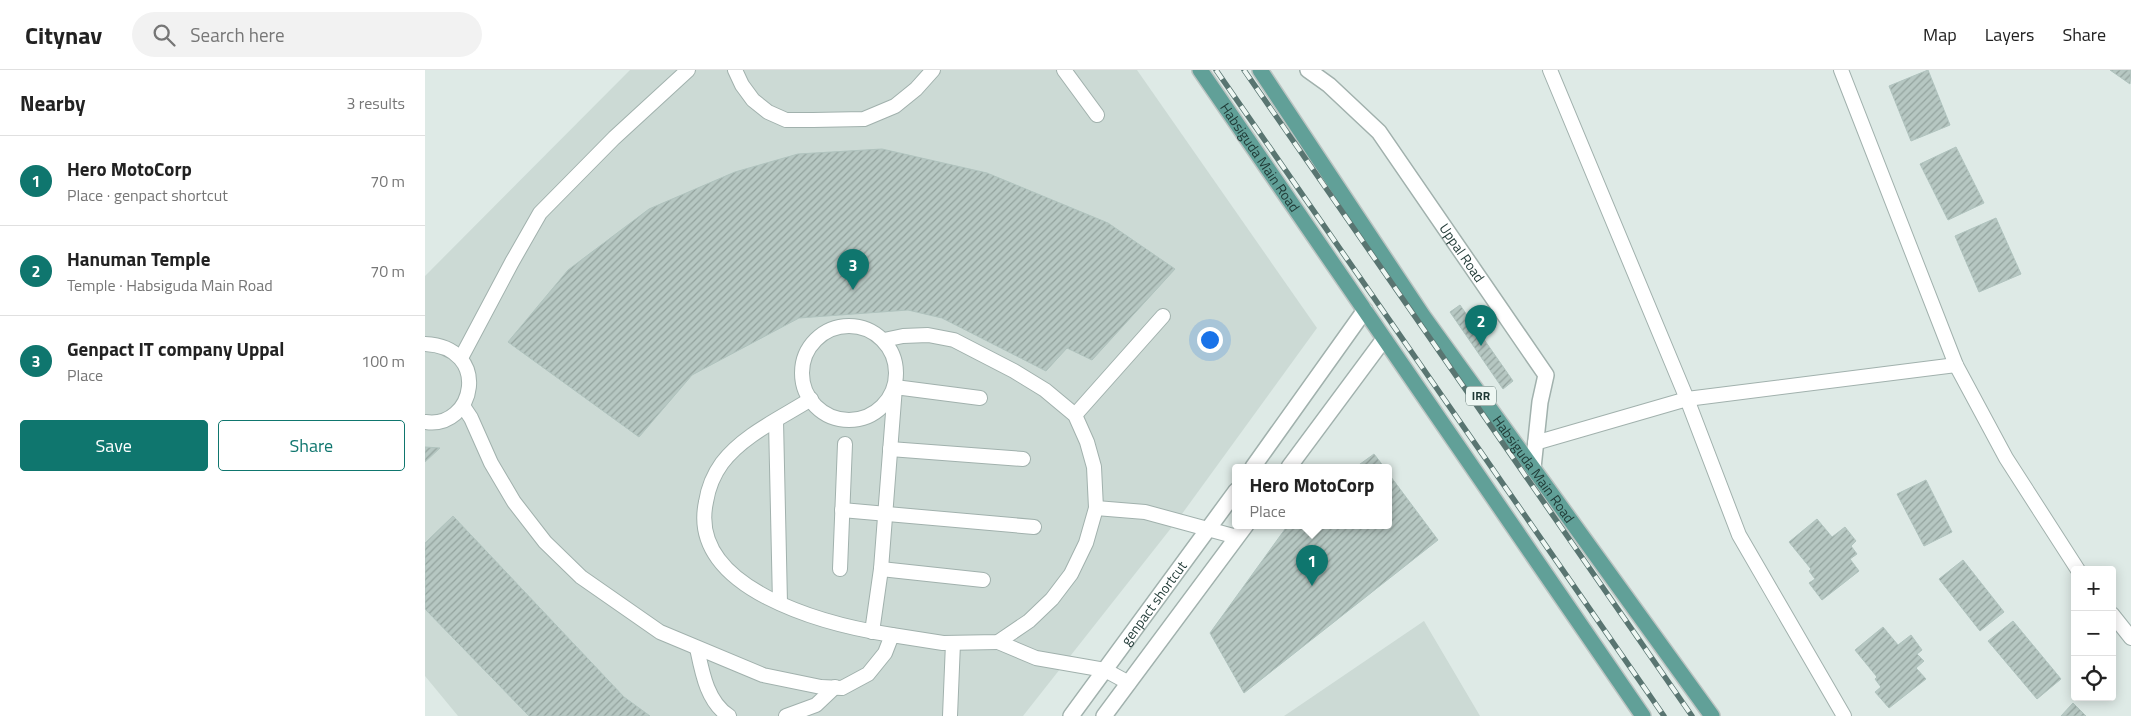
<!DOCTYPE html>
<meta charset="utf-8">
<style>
:root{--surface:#fff;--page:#f2f2f2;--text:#222;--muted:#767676;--line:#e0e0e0;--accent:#0f766e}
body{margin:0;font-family:"Titillium Web",sans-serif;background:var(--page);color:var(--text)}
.controls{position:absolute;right:15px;bottom:15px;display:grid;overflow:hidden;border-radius:5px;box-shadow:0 2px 12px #0003}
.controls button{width:45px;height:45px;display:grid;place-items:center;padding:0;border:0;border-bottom:1px solid var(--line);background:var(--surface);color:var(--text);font:25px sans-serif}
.you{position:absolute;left:784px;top:269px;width:18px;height:18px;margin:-12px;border:4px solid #fff;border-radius:50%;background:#1a73e8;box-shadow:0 0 0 8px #1a73e833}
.badge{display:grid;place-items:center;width:32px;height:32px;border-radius:50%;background:var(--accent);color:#fff;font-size:16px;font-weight:700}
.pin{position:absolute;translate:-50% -41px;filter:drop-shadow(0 1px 2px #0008)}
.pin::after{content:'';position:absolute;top:26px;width:18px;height:15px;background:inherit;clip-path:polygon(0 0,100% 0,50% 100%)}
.popup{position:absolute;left:807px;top:394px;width:160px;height:65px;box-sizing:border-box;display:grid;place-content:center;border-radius:5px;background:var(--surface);filter:drop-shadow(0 1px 4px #0005);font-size:16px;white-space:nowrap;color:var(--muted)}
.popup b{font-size:19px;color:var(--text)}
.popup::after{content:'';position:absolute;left:50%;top:100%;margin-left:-10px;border:10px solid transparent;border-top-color:var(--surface)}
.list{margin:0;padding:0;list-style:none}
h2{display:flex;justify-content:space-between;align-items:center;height:65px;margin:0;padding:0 20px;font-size:21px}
h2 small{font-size:16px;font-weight:400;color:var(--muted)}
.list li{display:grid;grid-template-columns:32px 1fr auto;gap:15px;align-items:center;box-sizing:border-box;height:90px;padding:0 20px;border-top:1px solid var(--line)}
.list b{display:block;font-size:19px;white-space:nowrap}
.list p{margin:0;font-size:16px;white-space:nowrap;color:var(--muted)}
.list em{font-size:16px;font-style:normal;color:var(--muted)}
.actions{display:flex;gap:10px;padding:15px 20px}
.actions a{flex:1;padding:11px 0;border:1px solid var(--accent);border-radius:5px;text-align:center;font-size:18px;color:var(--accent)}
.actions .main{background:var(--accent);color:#fff}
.icon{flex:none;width:28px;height:28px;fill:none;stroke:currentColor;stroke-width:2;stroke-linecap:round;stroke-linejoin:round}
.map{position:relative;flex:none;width:1706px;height:646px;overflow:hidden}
header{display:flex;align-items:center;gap:30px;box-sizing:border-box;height:70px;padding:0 25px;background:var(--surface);border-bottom:1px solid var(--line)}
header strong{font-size:24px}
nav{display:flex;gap:28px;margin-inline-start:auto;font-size:18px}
.search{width:350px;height:45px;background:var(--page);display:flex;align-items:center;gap:12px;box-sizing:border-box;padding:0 18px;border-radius:28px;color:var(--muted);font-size:19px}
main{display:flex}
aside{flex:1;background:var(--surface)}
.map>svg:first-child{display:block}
</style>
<header>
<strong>Citynav</strong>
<div class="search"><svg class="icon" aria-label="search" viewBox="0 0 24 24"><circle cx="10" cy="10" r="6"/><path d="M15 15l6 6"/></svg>Search here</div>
<nav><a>Map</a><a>Layers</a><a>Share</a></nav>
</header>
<main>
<aside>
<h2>Nearby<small>3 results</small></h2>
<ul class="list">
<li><span class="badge">1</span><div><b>Hero MotoCorp</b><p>Place · genpact shortcut</p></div><em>70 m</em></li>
<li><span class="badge">2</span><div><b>Hanuman Temple</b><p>Temple · Habsiguda Main Road</p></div><em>70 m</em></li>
<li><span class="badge">3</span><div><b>Genpact IT company Uppal</b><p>Place</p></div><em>100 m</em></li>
</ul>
<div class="actions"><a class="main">Save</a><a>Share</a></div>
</aside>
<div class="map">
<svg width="1706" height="646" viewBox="0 0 1706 646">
<defs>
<pattern id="building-hatch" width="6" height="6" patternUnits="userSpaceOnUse" patternTransform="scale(1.25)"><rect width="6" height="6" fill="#b6c7c2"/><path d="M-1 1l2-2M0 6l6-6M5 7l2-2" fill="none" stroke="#93a39e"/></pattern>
</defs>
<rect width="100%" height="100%" fill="#deeae6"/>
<!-- built -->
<g fill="#ccdad5">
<path d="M205,0H712L892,258L754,448L598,646H33L0,606V206Z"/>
<path d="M999,551L1055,646H859L865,642Z"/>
</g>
<!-- building -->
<g fill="url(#building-hatch)" stroke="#b0c3be">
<path d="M1503,0L1525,55L1486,71L1464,16Z"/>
<path d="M1685,0H1706L1705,14Z"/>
<path d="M1531,77L1559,133L1523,150L1495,94Z"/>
<path d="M457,79L562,103L683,153L750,199L667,290L642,278L621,301L517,248L483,240L374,248L267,305L214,367L83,272L143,200L224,139L310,102L373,84Z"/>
<path d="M1571,148L1596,204L1554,222L1530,166Z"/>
<path d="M1035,235L1088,311L1078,319L1025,242Z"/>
<path d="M0,377L15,378L0,392Z"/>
<path d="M949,384L959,397H931Z"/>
<path d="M963,403L1013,470L819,623L785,563L863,455H963Z"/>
<path d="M1501,410L1527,462L1499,476L1472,424Z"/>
<path d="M28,446L199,627L225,646H104L0,539V473Z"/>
<path d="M1392,449L1407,467L1420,457L1431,471L1426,476L1432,484L1425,489L1434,501L1397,530L1384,513L1390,509L1384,501L1386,499L1364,472Z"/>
<path d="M1538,490L1579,542L1555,561L1514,509Z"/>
<path d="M1588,551L1636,609L1612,629L1563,571Z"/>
<path d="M1458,557L1473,575L1486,565L1497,580L1492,584L1499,591L1491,598L1501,609L1464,638L1450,622L1456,617L1450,609L1452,607L1430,580Z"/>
<path d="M1648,633L1661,646H1636Z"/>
</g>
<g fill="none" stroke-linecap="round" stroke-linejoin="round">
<!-- lane casing -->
<g stroke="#a1b1ad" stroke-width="16">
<g id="lane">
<path d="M310,0L317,15L328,30L343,42L361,50H388L439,49L470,36L491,19L508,0"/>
<path d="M639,0L672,45"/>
<path d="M1125,0L1262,329L1314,465L1419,646"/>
<path d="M1416,0L1531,295L1581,388L1653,500"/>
<circle cx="424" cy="303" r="47"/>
<path d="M0,274C67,277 50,360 0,352"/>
<path d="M36,288L87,192L115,143L189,68L263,0"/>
<path d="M386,329C356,348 318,365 297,393C289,404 283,419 281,432C262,520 403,555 467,565"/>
<path d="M38,336L46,348L66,393L89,432L120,472L156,507L235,562L338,605L396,617L417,618L443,604L460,583L467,565L518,573L573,572L604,551L627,529L646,504L661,473L671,438L669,397L662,372L650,345L620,320L589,301L529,270L503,265L478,266L459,270"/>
<path d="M650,345L738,246"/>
<path d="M351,351L355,533"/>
<path d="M1110,373L1262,329L1531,295"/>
<path d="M465,379L598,389"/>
<path d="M671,438L720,442L812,467"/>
<path d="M417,440L609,457"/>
<path d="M415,499L420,374"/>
<path d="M456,499L558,510"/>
<path d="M1687,544L1706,568"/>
<path d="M447,562L456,499L470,317L555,328"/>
<path d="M573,572L611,588L680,600L704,613"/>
<path d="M272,578C277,602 282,632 304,646"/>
<path d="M361,646L391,635L410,617"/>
<path d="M525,646L528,573"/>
</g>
</g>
<!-- street casing -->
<g stroke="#a1b1ad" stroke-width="18">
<g id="street">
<path id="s1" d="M883,0L904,15L954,62L1121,305L1115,332L1108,398"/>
<path d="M828,397L940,240"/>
<path d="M864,397L959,269"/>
<path id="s2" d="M646,646L811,421"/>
<path d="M679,646L821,455"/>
</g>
</g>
<!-- primary casing -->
<g stroke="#bcc4c2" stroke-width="18">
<g id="primary">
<path id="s3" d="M775,0L1218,646"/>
<path id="s4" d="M835,0L998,246L1287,646"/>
</g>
</g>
<!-- lane -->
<use href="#lane" stroke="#fff" stroke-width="14"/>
<!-- street -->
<use href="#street" stroke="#fff" stroke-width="15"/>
<!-- primary -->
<use href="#primary" stroke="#61a098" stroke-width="15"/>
<!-- rail casing -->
<g stroke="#597571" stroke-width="5.5">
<g id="rail">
<path d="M791,0L1239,646"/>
<path d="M819,0L1267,646"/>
</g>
</g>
<!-- rail -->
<use href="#rail" stroke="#eef7f3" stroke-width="4" stroke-dasharray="11" stroke-linecap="butt"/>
</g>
<g text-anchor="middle" stroke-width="4" stroke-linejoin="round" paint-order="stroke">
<!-- shield labels -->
<rect fill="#eef7f3" stroke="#5d726e" stroke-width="1" x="1041" y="316.5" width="30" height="19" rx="4"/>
<g font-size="12" font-weight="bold" fill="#1f3935">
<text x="1056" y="330">IRR</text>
</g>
<!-- street labels -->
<g font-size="14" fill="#1f3935" stroke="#eef7f3">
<text dy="5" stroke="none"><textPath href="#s3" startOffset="106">Habsiguda Main Road</textPath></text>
<text dy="5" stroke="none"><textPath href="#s1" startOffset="241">Uppal Road</textPath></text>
<text dy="5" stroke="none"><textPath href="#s4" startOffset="484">Habsiguda Main Road</textPath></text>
<text dy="5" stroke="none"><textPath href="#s2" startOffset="140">genpact shortcut</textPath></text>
</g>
</g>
</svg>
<div class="controls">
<button>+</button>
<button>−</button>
<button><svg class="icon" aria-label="locate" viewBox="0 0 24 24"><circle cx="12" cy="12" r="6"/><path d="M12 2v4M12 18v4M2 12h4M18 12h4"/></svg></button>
</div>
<div class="you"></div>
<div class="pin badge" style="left:887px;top:516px">1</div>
<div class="popup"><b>Hero MotoCorp</b>Place</div>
<div class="pin badge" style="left:1056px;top:276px">2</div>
<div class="pin badge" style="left:428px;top:220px">3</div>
</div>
</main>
